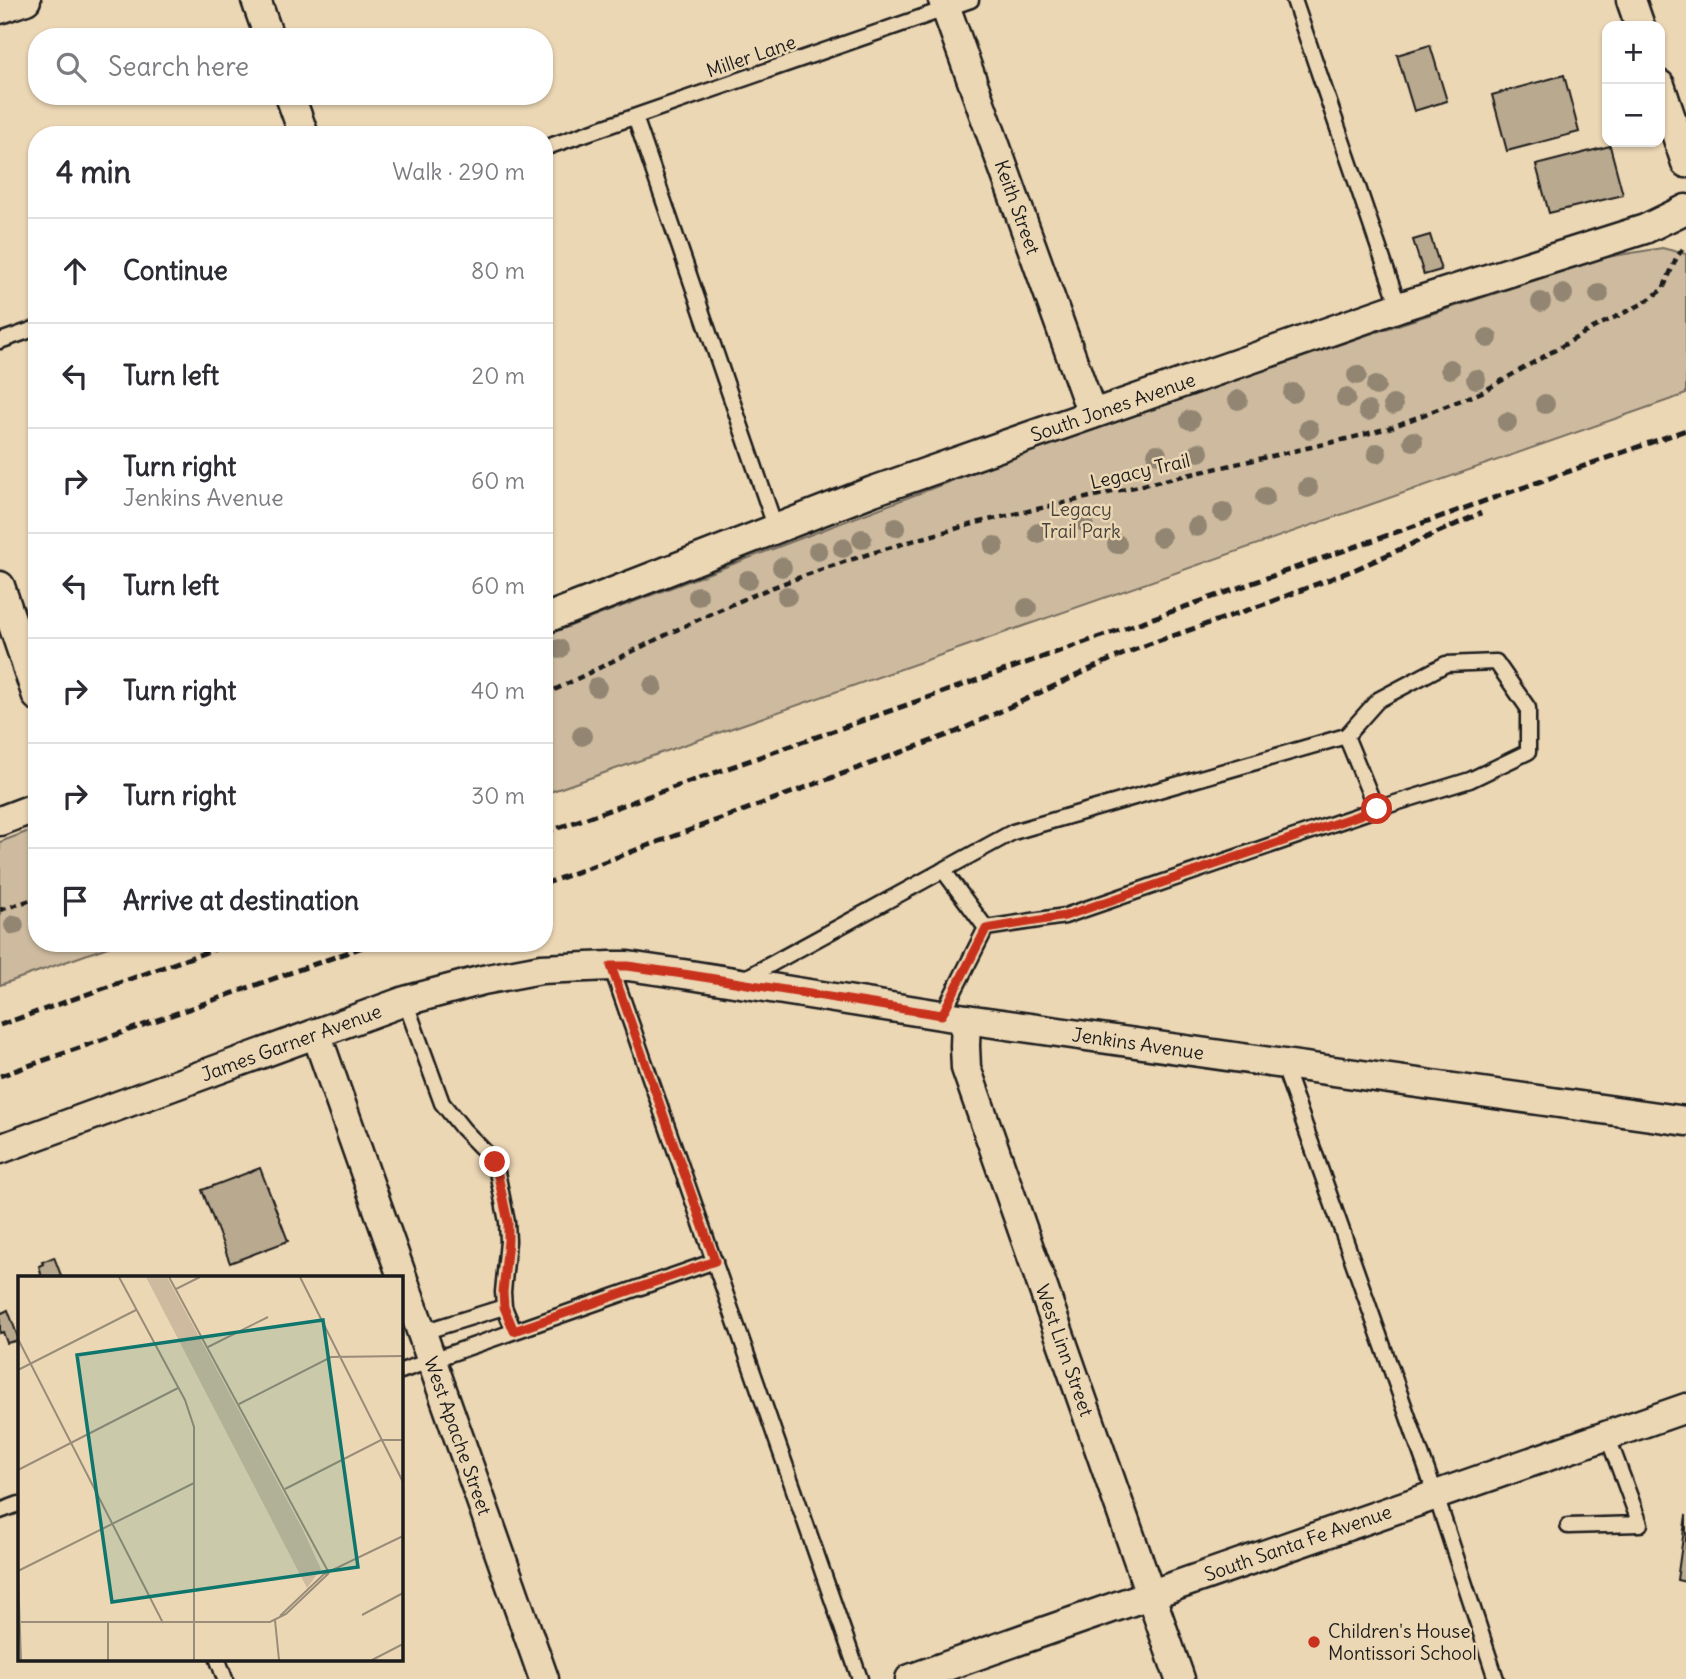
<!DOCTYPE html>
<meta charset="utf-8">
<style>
:root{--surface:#fff;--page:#f7f7f7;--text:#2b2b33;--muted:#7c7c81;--line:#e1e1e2}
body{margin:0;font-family:Delius,sans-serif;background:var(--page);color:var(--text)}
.controls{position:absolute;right:21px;top:21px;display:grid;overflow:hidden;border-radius:14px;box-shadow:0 2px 5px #0004}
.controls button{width:63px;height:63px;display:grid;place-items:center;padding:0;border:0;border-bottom:2px solid var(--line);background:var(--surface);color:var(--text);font:35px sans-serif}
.stop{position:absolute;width:21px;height:21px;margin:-16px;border:5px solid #c8321e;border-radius:50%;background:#fff}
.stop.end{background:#c8321e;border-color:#fff;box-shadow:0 2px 7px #0008}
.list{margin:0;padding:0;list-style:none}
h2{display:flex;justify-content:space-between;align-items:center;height:91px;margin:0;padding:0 28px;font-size:30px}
h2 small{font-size:23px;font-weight:400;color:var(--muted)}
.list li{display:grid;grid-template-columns:46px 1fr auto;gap:21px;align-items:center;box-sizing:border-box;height:105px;padding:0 28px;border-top:2px solid var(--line)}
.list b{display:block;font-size:26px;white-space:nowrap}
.list p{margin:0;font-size:23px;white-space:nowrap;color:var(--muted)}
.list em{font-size:23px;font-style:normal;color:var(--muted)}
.icon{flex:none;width:38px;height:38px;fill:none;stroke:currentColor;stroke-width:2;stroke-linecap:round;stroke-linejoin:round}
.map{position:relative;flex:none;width:1686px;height:1679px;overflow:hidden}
.search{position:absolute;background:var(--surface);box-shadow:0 2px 5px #0004;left:28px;top:28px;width:525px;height:77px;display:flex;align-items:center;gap:18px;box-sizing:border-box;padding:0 24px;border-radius:28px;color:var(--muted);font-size:26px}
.panel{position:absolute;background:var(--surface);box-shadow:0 2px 5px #0004;left:28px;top:126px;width:525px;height:826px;border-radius:28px}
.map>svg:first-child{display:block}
</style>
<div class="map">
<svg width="1686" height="1679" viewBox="0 0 1686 1679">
<rect width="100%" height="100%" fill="#ecd7b5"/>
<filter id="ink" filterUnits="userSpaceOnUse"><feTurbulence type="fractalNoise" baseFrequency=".0143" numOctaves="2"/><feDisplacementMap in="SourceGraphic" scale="14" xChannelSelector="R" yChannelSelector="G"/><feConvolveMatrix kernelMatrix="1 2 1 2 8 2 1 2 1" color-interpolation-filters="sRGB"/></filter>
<g filter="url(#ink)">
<!-- green -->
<g fill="#cebb9f" stroke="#756c5e" stroke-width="2">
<path d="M1662,248L1686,254V394L544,794V636L1017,456L1370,334L1607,257Z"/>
<path d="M37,828V943H119L0,985V842Z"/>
</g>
<!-- building -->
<g fill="#b8a98f" stroke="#1c1c1c" stroke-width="2">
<path d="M1430,45L1447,101L1414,111L1397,55Z"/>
<path d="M1564,75L1579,132L1507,151L1492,95Z"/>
<path d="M1610,146L1623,195L1549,213L1536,165Z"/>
<path d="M1430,235L1441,270L1424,275L1413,240Z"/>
<path d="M260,1168L288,1241L230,1263L202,1190Z"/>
<path d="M54,1257L62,1278H42L39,1266L43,1264L42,1262Z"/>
<path d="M8,1310L19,1340L7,1343L3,1332L0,1333V1311L2,1313Z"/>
<path d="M1686,1515V1582L1677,1580Z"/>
</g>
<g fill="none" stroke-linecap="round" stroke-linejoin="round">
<!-- service casing -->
<g stroke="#1c1c1c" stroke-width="19">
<g id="service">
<path d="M1294,0L1399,307"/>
<path d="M635,117L776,529"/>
<path d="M544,148L971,0"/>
<path d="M0,341L37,328"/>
<path d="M1346,736L1378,700L1446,664L1496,662L1528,708V752L1470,780L1376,809"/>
<path d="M943,870L986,928"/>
<path d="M611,966L860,1679"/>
<path d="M742,980L1013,832L1346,736L1376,809L1065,916L986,928L942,1015"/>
<path d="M405,1001L442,1103L463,1129L495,1162L507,1222L508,1241L503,1292L504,1307L514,1331"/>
<path d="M1283,1064L1436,1496L1496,1679"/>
<path d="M423,1332L504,1307"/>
<path d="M401,1371L715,1261"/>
<path d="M0,1511L19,1504"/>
<path d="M1568,1526L1640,1524L1607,1435"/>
<path d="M218,1660L225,1679"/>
</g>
</g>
<!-- minor casing -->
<g stroke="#1c1c1c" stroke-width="33">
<g id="minor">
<path d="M256,0L269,37"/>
<path id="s1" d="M943,0L1092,414"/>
<path d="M1631,0L1640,26"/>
<path d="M0,9L26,0"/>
<path d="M1660,85L1686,163"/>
<path d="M290,96L304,135"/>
<path d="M0,586L37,696"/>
<path id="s2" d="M544,619L873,491L1399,307L1645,229L1686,209"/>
<path d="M0,821L37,807"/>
<path id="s3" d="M966,1019L965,1046L966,1068L1180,1679"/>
<path id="s4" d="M316,1033L544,1679"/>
<path id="s5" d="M0,1149L405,1001L483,980L541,969L611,966H628L690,975L966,1019L1686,1121"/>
<path id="s6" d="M910,1679C1168,1587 1427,1498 1686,1408"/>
</g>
</g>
<!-- path -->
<g stroke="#1c1c1c" stroke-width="4.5" stroke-dasharray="7 5" stroke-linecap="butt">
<path d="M544,695C618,659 690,621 766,590C837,562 910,541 984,521L1351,438L1392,427L1482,392L1595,327L1644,303L1663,289L1677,257L1684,247"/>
<path d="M0,910L37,898"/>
</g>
<!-- service -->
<use href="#service" stroke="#ecd7b5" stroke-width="14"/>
<!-- minor -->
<use href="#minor" stroke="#ecd7b5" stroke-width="28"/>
<!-- rail -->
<g stroke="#1c1c1c" stroke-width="5" stroke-dasharray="10 5" stroke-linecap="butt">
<path d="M544,833L1686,430"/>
<path d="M544,884L956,732L1114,658L1149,644L1265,604L1356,569L1481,513"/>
<path d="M0,1025L232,943"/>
<path d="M0,1076L374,943"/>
</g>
</g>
<!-- trees -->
<g fill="#928673">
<circle cx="1563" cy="294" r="10"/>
<circle cx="1599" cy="294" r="10"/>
<circle cx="1541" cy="302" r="10"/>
<circle cx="1488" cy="338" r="10"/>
<circle cx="1450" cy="369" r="10"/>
<circle cx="1357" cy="375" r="10"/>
<circle cx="1476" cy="379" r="10"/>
<circle cx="1376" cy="386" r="10"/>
<circle cx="1293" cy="393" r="10"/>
<circle cx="1346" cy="398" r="10"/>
<circle cx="1238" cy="400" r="10"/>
<circle cx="1545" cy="404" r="10"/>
<circle cx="1393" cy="405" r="10"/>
<circle cx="1368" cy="411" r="10"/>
<circle cx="1190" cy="420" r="10"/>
<circle cx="1507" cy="422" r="10"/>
<circle cx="1309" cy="429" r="10"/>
<circle cx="1413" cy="441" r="10"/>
<circle cx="1199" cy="452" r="10"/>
<circle cx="1377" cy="453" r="10"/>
<circle cx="1157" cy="454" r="10"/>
<circle cx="1308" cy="488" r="10"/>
<circle cx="1265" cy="497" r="10"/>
<circle cx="1223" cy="512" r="10"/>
<circle cx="1084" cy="522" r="10"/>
<circle cx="896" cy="527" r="10"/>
<circle cx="1197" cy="527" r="10"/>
<circle cx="1038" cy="533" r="10"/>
<circle cx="1161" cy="537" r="10"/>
<circle cx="862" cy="539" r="10"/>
<circle cx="1117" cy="544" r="10"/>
<circle cx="994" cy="546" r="10"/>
<circle cx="843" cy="548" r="10"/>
<circle cx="818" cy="551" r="10"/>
<circle cx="782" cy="567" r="10"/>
<circle cx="748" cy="580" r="10"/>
<circle cx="698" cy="596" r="10"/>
<circle cx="787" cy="596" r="10"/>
<circle cx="1027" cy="608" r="10"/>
<circle cx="559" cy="649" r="10"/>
<circle cx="653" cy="686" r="10"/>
<circle cx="597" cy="687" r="10"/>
<circle cx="582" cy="736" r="10"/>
<circle cx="14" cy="925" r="10"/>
</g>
</g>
<g fill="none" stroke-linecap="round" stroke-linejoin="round" filter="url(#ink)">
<!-- route -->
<path stroke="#c8321e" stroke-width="9" d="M495,1162L508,1222V1241L503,1292L504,1307L514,1331L715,1261L611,966H628L690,975L942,1015L986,929L1065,916L1377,809"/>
</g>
<!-- markers -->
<circle fill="#c8321e" stroke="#ecd7b5" stroke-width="2.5" cx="1314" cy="1642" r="7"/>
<g text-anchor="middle" stroke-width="5" stroke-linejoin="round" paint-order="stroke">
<!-- street labels -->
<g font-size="19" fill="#1c1c1c" stroke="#ecd7b5">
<text transform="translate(751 56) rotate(-19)" y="7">Miller Lane</text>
<text dy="7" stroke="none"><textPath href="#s1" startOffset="220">Keith Street</textPath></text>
<text dy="7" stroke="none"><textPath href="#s2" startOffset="607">South Jones Avenue</textPath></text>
<text transform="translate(1140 471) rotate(-13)" y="7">Legacy Trail</text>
<text dy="7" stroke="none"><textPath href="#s5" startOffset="310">James Garner Avenue</textPath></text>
<text dy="7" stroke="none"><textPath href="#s5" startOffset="1174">Jenkins Avenue</textPath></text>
<text dy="7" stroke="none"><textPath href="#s3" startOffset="348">West Linn Street</textPath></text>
<text dy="7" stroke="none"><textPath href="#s4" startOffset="427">West Apache Street</textPath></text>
<text dy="7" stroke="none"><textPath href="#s6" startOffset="411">South Santa Fe Avenue</textPath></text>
</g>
<!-- park labels -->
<g font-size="19" fill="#48443d" stroke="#ecd7b5">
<text x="1081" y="516">Legacy<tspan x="1081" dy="22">Trail Park</tspan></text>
</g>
<!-- poi labels -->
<g font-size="19" fill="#1c1c1c" stroke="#ecd7b5" text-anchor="start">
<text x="1328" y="1638">Children's House<tspan x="1328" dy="22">Montissori School</tspan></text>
</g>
</g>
<!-- overview -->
<g transform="translate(18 1276)">
<rect width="385" height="385" fill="#ecd7b5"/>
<path d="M128,1H149L284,252L303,293L289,312Z" fill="#cebb9f"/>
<path fill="none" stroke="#998c78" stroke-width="2" d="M101,1L167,124L176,151V384M151,1L311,297M282,1L385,206M158,13L182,1M0,63L145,347M190,71L250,41M0,94L118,34M221,128L313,81L385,80M0,194L160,112M267,213L363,164H385M0,295L176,207M0,297L3,384M344,339L385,317M262,340L306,298L385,260M257,344L261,384M3,346H252L268,338L311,297M90,384V347M354,384L385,368"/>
<path fill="#0f766e" fill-opacity="0.15" stroke="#0f766e" stroke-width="3.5" d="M305,44L340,291L94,326L59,79Z"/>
<rect width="385" height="385" fill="none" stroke="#1c1c1c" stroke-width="3.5"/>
</g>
</svg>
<div class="controls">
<button>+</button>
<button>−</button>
</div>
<div class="stop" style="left:1377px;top:809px"></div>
<div class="stop end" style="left:495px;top:1162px"></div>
<div class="search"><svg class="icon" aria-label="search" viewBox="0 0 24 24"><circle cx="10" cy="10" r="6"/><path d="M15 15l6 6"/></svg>Search here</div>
<section class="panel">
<h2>4 min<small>Walk · 290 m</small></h2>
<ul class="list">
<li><svg class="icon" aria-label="ahead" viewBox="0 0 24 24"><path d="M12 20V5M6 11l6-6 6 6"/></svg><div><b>Continue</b></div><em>80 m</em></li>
<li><svg class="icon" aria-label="left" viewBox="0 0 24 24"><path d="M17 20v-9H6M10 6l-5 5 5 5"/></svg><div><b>Turn left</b></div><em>20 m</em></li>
<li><svg class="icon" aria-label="right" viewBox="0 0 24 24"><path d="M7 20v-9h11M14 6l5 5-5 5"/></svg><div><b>Turn right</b><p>Jenkins Avenue</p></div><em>60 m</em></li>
<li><svg class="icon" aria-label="left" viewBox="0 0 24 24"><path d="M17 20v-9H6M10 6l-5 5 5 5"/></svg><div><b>Turn left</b></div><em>60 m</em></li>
<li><svg class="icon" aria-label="right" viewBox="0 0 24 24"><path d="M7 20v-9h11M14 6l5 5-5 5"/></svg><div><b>Turn right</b></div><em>40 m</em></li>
<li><svg class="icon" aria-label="right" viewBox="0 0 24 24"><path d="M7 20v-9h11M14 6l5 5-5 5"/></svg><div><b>Turn right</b></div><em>30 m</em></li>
<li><svg class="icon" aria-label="arrive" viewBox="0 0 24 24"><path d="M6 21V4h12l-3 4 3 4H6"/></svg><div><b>Arrive at destination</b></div></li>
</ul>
</section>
</div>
